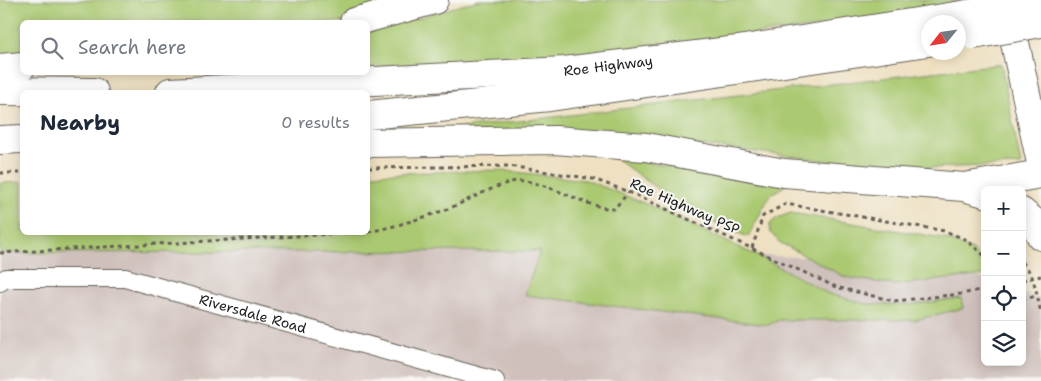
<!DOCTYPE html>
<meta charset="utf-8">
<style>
:root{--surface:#fff;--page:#f6f6f7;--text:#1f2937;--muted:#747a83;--line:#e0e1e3}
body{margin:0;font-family:"Shantell Sans",sans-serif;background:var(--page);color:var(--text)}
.controls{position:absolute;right:15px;bottom:15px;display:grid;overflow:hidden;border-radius:8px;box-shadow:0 2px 12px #0003}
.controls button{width:45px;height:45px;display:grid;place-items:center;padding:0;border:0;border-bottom:1px solid var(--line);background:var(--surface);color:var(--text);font:25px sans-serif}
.compass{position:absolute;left:921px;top:15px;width:45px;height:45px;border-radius:50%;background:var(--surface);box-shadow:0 2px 12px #0003;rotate:240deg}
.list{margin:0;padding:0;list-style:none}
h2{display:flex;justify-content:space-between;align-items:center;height:65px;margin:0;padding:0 20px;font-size:21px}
h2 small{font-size:16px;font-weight:400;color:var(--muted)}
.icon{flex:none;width:28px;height:28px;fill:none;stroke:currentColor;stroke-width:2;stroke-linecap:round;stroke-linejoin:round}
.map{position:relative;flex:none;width:1041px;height:381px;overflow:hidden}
.search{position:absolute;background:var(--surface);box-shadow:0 2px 12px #0003;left:20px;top:20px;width:350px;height:55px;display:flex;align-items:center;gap:12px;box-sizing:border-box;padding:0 18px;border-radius:8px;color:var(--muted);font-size:19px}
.panel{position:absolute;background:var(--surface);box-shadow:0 2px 12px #0003;left:20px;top:90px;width:350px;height:145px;border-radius:8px}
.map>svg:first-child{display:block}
</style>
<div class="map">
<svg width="1041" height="381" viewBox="0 0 1041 381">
<rect width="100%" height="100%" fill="#f6f6f2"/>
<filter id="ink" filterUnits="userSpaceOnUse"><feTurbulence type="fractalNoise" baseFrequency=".02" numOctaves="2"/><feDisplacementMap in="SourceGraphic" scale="10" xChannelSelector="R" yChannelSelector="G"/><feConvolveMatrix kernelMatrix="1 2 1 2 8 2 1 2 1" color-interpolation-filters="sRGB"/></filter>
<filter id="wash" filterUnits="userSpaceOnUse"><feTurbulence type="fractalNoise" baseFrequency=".0096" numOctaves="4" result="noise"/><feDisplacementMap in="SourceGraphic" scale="20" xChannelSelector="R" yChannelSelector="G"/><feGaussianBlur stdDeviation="1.12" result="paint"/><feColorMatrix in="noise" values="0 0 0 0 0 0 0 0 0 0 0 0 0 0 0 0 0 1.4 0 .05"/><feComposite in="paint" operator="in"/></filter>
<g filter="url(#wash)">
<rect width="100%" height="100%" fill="#eee0c1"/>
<!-- industrial -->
<path fill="#cfc0bb" d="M0,237L929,260L985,280V362H1022V293L1041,299V381H0Z"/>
<!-- green -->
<g fill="#aac971" stroke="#637246">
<path d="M0,0H434L354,22H22V66L0,68Z"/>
<path d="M479,0H962L927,10L810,28L642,47L513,60L368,67V32Z"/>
<path d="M1001,64L1021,165L895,169L591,132L418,133Z"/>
<path d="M614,157L786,185L770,195L748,237L689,212Z"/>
<path d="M498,170L586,180L649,205L768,261L829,294L867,304L910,305L961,298L963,308L915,320H779L768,325L525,295L540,251L0,253V183L22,182V232H368V174Z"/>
<path d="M791,213L943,238L973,250L985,268V275L894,285L845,277L779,242L770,232V224L777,218Z"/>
</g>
</g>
<g filter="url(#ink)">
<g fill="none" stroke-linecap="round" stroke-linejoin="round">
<!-- minor casing -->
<g stroke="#666156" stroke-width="20">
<g id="minor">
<path id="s1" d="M0,282L6,278H125L495,381"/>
</g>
</g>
<!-- trunk casing -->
<g stroke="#666156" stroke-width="30">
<path id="trunk" d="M1007,6L1041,163"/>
</g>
<!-- motorway casing -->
<g stroke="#666156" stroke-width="30">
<g id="motorway">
<path d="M354,22L434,0"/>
<path d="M0,68L22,66"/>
<path d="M0,91L94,92"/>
<path id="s2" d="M170,92L564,71L738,50L968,14"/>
<path d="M368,115L550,97L928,42"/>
<path d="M0,140L22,139"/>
<path d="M368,143L555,140L646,147L784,173L964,187L985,193"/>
<path d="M964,187L1041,174"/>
<path d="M1022,212L1033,221L1041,236"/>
</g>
</g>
<!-- path -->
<g stroke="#666156" stroke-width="3" stroke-dasharray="4 4" stroke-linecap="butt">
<path d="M368,168L509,166L593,179L629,192L836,287L894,301L961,294L985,289"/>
<path d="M0,173H22"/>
<path d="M368,232C394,227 419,219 445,210C462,204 507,178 523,181C555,185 582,206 614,209L629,192"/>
<path d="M752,248L763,216L786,204L945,231L965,239L985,256"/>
<path d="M0,253L366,232"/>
<path d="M1022,262C1035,275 1037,296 1041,313"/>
<path d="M1022,299L1037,296"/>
</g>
<!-- minor -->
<use href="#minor" stroke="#fff" stroke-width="18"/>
<!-- trunk -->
<use href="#trunk" stroke="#fff" stroke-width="28"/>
<!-- motorway -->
<use href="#motorway" stroke="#fff" stroke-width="28"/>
<!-- motorway-bridge casing -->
<g stroke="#666156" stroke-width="30" stroke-linecap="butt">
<g id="motorway-bridge">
<path d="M968,14L1041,1"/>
<path d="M973,35L1041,23"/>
</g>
</g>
<!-- path-bridge -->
<path stroke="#666156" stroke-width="3" stroke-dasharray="4 4" stroke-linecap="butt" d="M1022,280L1041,276"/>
<!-- motorway-bridge -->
<use href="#motorway-bridge" stroke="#fff" stroke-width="28"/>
</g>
</g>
<g text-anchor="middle" stroke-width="4" stroke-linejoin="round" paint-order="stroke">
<!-- street labels -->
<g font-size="14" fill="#1c1c1c" stroke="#f6f6f2">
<text dy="5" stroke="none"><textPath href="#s2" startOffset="439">Roe Highway</textPath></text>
<text transform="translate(685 206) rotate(24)" y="5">Roe Highway PSP</text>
<text dy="5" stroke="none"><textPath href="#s1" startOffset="259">Riversdale Road</textPath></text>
</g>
</g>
</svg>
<div class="controls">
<button>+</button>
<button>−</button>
<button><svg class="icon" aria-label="locate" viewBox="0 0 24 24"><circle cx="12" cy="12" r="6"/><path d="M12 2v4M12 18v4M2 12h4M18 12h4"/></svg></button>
<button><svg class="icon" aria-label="layers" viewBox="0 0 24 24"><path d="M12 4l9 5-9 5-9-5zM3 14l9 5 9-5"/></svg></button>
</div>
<svg class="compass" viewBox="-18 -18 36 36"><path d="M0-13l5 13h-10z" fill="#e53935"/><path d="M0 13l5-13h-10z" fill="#747a83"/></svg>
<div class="search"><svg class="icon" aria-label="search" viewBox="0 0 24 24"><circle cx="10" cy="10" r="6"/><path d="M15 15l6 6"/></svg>Search here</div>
<section class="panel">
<h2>Nearby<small>0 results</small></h2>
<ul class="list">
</ul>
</section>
</div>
